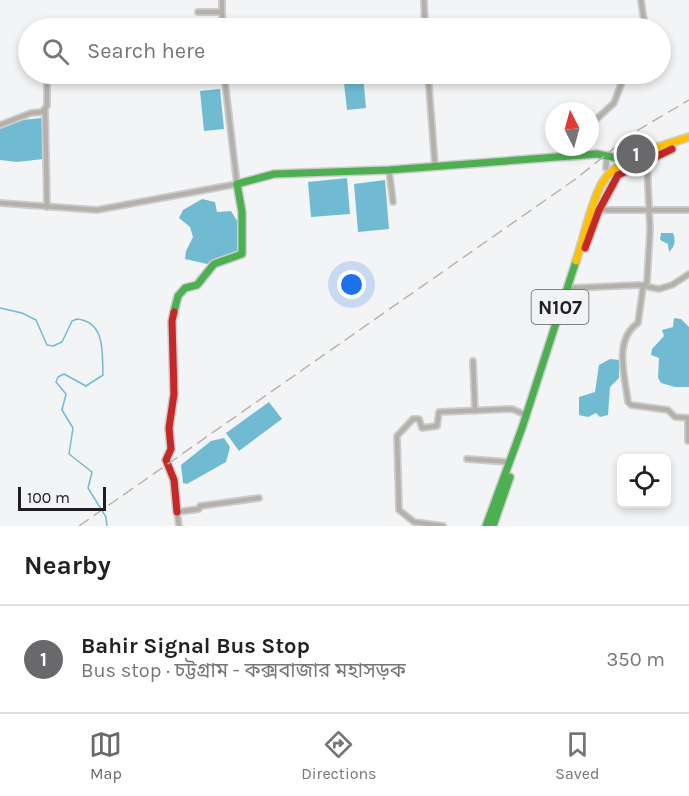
<!DOCTYPE html>
<meta charset="utf-8">
<style>
:root{--surface:#fff;--page:#f2f2f2;--text:#222;--muted:#767676;--line:#e0e0e0;--accent:#69696b}
body{margin:0;font-family:Karla,"Noto Sans Bengali",sans-serif;background:var(--page);color:var(--text)}
.controls{position:absolute;right:18px;bottom:18px;display:grid;overflow:hidden;border-radius:9px;box-shadow:0 3px 9px #0003}
.controls button{width:54px;height:54px;display:grid;place-items:center;padding:0;border:0;border-bottom:2px solid var(--line);background:var(--surface);color:var(--text);font:30px sans-serif}
.compass{position:absolute;left:545px;top:102px;width:54px;height:54px;border-radius:50%;background:var(--surface);box-shadow:0 3px 9px #0003;rotate:354deg}
.scale{position:absolute;left:18px;bottom:15px;width:88px;box-sizing:border-box;padding-left:6px;border:3px solid #1e1e20;border-top:0;font-size:16px;line-height:21px;white-space:nowrap;color:#1e1e20;-webkit-text-stroke:4px #f2f3f6;paint-order:stroke}
.you{position:absolute;left:352px;top:285px;width:21px;height:21px;margin:-15px;border:4px solid #fff;border-radius:50%;background:#1a73e8;box-shadow:0 0 0 9px #1a73e833}
.badge{display:grid;place-items:center;width:39px;height:39px;border-radius:50%;background:var(--accent);color:#fff;font-size:20px;font-weight:700}
.pin{position:absolute;translate:-50% -50%;border:3px solid #fff;box-shadow:0 2px 6px #0006}
.list{margin:0;padding:0;list-style:none}
h2{display:flex;justify-content:space-between;align-items:center;height:78px;margin:0;padding:0 24px;font-size:26px}
h2 small{font-size:20px;font-weight:400;color:var(--muted)}
.list li{display:grid;grid-template-columns:39px 1fr auto;gap:18px;align-items:center;box-sizing:border-box;height:108px;padding:0 24px;border-top:2px solid var(--line)}
.list b{display:block;font-size:22px;white-space:nowrap}
.list p{margin:0;font-size:20px;white-space:nowrap;color:var(--muted)}
.list em{font-size:20px;font-style:normal;color:var(--muted)}
.icon{flex:none;width:33px;height:33px;fill:none;stroke:currentColor;stroke-width:2;stroke-linecap:round;stroke-linejoin:round}
.map{position:relative;flex:none;width:689px;height:526px;overflow:hidden}
.search{position:absolute;background:var(--surface);box-shadow:0 3px 9px #0003;left:18px;right:18px;top:18px;height:66px;display:flex;align-items:center;gap:15px;box-sizing:border-box;padding:0 21px;border-radius:33px;color:var(--muted);font-size:22px}
.sheet{height:186px;background:var(--surface)}
nav{display:flex;justify-content:space-around;align-items:center;box-sizing:border-box;height:84px;border-top:2px solid var(--line);background:var(--surface);font-size:16px;color:var(--muted)}
nav a{display:grid;justify-items:center;gap:3px}
nav .on{color:var(--accent)}
.map>svg:first-child{display:block}
</style>
<div class="map">
<svg width="689" height="526" viewBox="0 0 689 526">
<rect width="100%" height="100%" fill="#f3f4f5"/>
<!-- water -->
<g fill="#71bbd2">
<path d="M343,74H363L366,108L347,110Z"/>
<path d="M220,89L224,129L204,131L200,91Z"/>
<path d="M41,118L44,120L43,159L17,162L0,160V129L13,121Z"/>
<path d="M347,178L350,214L311,217L308,182Z"/>
<path d="M385,180L389,229L358,232L354,184Z"/>
<path d="M202,199L215,202L217,212L231,211L239,224L237,252L207,264L185,259L186,251L193,237L190,227L179,218L183,210Z"/>
<path d="M661,233H673C676,241 675,246 669,252L668,244L660,240Z"/>
<path d="M674,318L681,319L689,327V387H675L661,383L658,378L659,358L651,355L652,349L664,336L662,330L673,327Z"/>
<path d="M610,359L619,360V378L610,387L608,415L600,417L596,413L588,417L579,415V397L595,392L599,365Z"/>
<path d="M269,402L282,419L239,451L226,433Z"/>
<path d="M224,438L230,447L226,462L187,484L183,483L181,465L211,441Z"/>
</g>
<g fill="none" stroke-linecap="round" stroke-linejoin="round">
<!-- stream -->
<path stroke="#71bbd2" stroke-width="1.5" d="M0,308L22,313L36,320L47,345L53,346L62,342L72,321L77,319C106,322 102,353 103,375L86,386L64,374L58,377L56,382L66,394L62,410L73,428L69,454L92,472L88,488L106,517L107,526"/>
<!-- street casing -->
<g stroke="#cdcdcf" stroke-width="8">
<g id="street">
<path d="M222,0V12"/>
<path d="M424,0L425,28"/>
<path d="M641,0L645,28"/>
<path d="M198,12H222L223,28"/>
<path d="M428,74L435,165"/>
<path d="M45,109L47,207"/>
<path d="M0,125L31,113L42,112L47,106V74"/>
<path d="M590,125L614,103L625,74"/>
<path d="M568,147V156"/>
<path d="M647,162L650,230L647,282L643,287L638,323C613,340 625,377 628,402L631,405L668,410L675,417L689,418"/>
<path d="M606,168L607,156"/>
<path d="M389,170L393,202"/>
<path d="M0,203L97,210L237,184L224,74"/>
<path d="M599,210H689"/>
<path d="M573,288L639,285L659,289L672,285L689,274"/>
<path d="M473,361L475,411"/>
<path d="M688,441V418"/>
<path d="M467,459L510,462"/>
<path d="M179,526L177,512L199,509L200,506L259,498"/>
<path d="M443,526L414,522L399,510L397,436L413,419H419L422,428L437,426L439,412L512,409L526,415"/>
</g>
</g>
<!-- fast casing -->
<g stroke="#cdcdcf" stroke-width="10">
<g id="fast">
<path d="M174,312L178,296L185,288L197,285L214,264L242,254V212L237,184L274,174L389,170L597,154L627,160"/>
<path d="M486,526L522,428L576,261"/>
<path d="M493,526L510,477"/>
</g>
</g>
<!-- slow casing -->
<g stroke="#cdcdcf" stroke-width="10">
<path id="slow" d="M576,261C584,238 590,206 601,185C617,156 660,147 689,137"/>
</g>
<!-- jam casing -->
<g stroke="#cdcdcf" stroke-width="10">
<g id="jam">
<path d="M585,248L599,210L618,175L672,149"/>
<path d="M174,312L172,321L174,394L169,428L171,449L166,460L174,480L177,512"/>
</g>
</g>
<!-- street -->
<use href="#street" stroke="#b5b1a9" stroke-width="4.5"/>
<!-- fast -->
<use href="#fast" stroke="#4caf50" stroke-width="7"/>
<!-- slow -->
<use href="#slow" stroke="#ffc107" stroke-width="7"/>
<!-- jam -->
<use href="#jam" stroke="#c62828" stroke-width="7"/>
<!-- rail -->
<path stroke="#b7b4b1" stroke-width="1.5" stroke-dasharray="12 6" stroke-linecap="butt" d="M79,526L577,178L633,133L689,100"/>
</g>
<g text-anchor="middle" stroke-width="4.5" stroke-linejoin="round" paint-order="stroke">
<!-- shield labels -->
<rect fill="#f2f3f6" stroke="#5e5e60" stroke-width="1.5" x="531.5" y="290" width="57" height="34" rx="4.5"/>
<g font-size="20" font-weight="bold" fill="#1e1e20">
<text x="560" y="314">N107</text>
</g>
</g>
</svg>
<div class="controls">
<button><svg class="icon" aria-label="locate" viewBox="0 0 24 24"><circle cx="12" cy="12" r="6"/><path d="M12 2v4M12 18v4M2 12h4M18 12h4"/></svg></button>
</div>
<svg class="compass" viewBox="-18 -18 36 36"><path d="M0-13l5 13h-10z" fill="#e53935"/><path d="M0 13l5-13h-10z" fill="#767676"/></svg>
<div class="scale">100 m</div>
<div class="you"></div>
<div class="pin badge" style="left:636px;top:154px">1</div>
<div class="search"><svg class="icon" aria-label="search" viewBox="0 0 24 24"><circle cx="10" cy="10" r="6"/><path d="M15 15l6 6"/></svg>Search here</div>
</div>
<section class="sheet">
<h2>Nearby<small></small></h2>
<ul class="list">
<li><span class="badge">1</span><div><b>Bahir Signal Bus Stop</b><p>Bus stop · চট্টগ্রাম - কক্সবাজার মহাসড়ক</p></div><em>350 m</em></li>
</ul>
</section>
<nav>
<a class="on"><svg class="icon" aria-label="map" viewBox="0 0 24 24"><path d="M3 6l6-2 6 2 6-2v14l-6 2-6-2-6 2zM9 4v14M15 6v14"/></svg>Map</a>
<a><svg class="icon" aria-label="directions" viewBox="0 0 24 24"><path d="M12 3l9 9-9 9-9-9zM9 14v-3h6M13 9l2 2-2 2"/></svg>Directions</a>
<a><svg class="icon" aria-label="saved" viewBox="0 0 24 24"><path d="M7 4h10v16l-5-4-5 4z"/></svg>Saved</a>
</nav>
